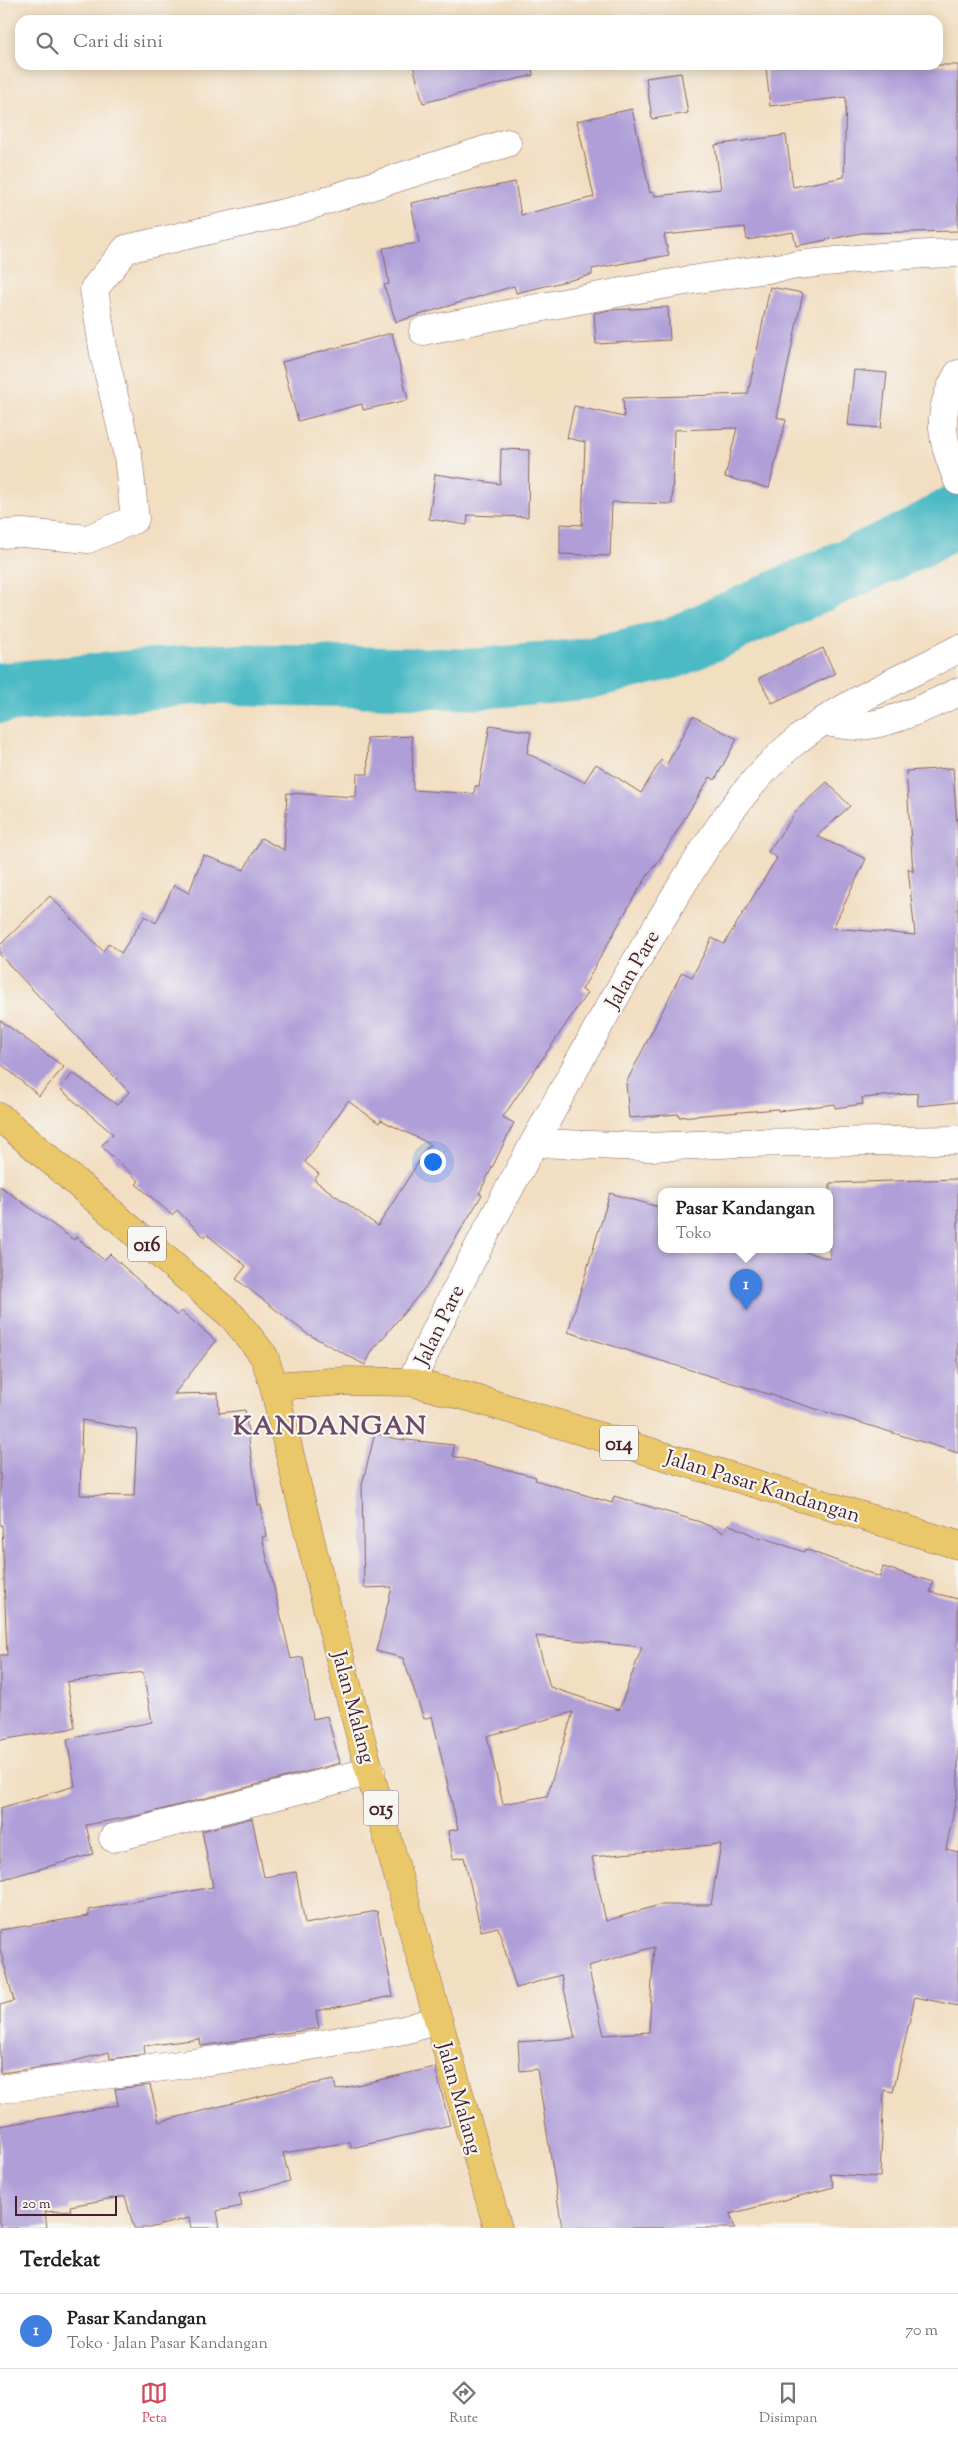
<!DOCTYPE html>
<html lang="id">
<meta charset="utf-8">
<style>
:root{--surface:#fff;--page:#f2f2f2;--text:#202124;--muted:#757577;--line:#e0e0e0;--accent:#d1495b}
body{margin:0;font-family:"Sorts Mill Goudy",serif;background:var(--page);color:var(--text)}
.scale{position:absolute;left:15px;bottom:12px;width:102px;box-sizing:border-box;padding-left:5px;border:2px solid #4a1f2b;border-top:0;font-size:14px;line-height:18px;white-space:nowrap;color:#4a1f2b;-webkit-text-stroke:4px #f6f6f2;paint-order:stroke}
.you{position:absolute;left:432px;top:1161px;width:18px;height:18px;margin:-12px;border:4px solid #fff;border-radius:50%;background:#1a73e8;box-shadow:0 0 0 8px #1a73e833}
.badge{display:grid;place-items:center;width:32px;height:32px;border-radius:50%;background:var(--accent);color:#fff;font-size:16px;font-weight:700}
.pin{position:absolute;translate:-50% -41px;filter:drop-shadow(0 1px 2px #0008)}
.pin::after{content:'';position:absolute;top:26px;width:18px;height:15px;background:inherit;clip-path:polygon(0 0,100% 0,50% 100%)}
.popup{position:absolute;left:658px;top:1188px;width:175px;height:65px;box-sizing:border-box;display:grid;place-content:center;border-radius:10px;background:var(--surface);filter:drop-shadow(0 1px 4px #0005);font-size:16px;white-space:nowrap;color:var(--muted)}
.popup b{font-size:19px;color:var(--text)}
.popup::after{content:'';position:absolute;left:50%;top:100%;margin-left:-10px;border:10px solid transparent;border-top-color:var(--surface)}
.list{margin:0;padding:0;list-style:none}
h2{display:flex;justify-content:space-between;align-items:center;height:65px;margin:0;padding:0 20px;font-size:21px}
h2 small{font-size:16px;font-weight:400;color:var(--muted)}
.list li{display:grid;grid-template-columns:32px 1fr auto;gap:15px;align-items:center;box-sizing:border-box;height:75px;padding:0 20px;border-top:1px solid var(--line)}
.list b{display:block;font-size:19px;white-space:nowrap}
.list p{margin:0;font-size:16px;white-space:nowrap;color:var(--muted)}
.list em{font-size:16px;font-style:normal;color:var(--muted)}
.icon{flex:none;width:28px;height:28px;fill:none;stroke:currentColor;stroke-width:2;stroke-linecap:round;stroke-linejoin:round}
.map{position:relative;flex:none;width:958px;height:2228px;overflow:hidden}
.search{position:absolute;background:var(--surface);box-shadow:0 2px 12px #0003;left:15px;right:15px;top:15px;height:55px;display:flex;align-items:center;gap:12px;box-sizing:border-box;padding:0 18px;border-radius:15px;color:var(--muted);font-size:19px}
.sheet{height:140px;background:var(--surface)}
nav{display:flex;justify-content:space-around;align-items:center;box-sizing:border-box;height:70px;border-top:1px solid var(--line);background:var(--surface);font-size:14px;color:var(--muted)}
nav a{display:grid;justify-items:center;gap:2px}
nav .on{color:var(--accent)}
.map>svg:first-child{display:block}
</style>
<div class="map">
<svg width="958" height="2228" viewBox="0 0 958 2228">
<rect width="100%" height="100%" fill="#f6f6f2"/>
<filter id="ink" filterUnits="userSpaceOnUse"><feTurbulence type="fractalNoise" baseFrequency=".02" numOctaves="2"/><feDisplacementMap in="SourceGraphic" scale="10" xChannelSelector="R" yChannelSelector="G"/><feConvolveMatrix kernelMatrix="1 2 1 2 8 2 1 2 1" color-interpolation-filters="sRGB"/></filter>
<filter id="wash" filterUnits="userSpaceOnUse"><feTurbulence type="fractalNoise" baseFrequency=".0096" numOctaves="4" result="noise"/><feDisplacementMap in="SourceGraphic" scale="20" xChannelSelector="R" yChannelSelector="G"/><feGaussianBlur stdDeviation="1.12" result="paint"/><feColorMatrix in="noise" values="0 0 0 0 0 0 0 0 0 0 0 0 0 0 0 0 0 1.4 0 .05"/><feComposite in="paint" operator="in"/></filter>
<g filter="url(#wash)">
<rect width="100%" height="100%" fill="#f2dec1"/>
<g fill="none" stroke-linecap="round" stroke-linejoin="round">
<!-- river -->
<path stroke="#4cbac5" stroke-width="61" d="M0,693L201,674L475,679L586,669L673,648L919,537L958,514"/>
</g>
<g id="blocks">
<!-- building -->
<g fill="#af9ed8" fill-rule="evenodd">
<path d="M413,65H532L533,75L423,103Z"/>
<path d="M780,65H958V231L861,233L796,246L793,232L747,240L745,227L664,235L669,255L592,269V275L516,293L514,286L396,322L384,285L389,284L383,248L419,243L411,203L515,182L521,215L594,197L577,121L632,109L650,193L654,192L655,196L721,189L715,145L786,135L793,187L844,177L846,97L770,106L766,67Z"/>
<path d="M681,73L688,113L652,119L646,78Z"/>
<path d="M770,287L803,293L777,417L786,420L769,488L725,477L737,428L674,430L672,504L612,502L610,556L560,554V524L582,525L585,442L567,438L574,406L624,417L623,398L748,394Z"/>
<path d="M668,307L670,340L596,344L594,313L610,310Z"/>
<path d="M392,333L408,400L363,410L362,404L298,421L282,362Z"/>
<path d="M854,370L887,373L881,428L848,425Z"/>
<path d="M501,449L529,450L528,517L468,515L467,525L429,519L435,474L500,484Z"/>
<path d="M823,648L835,674L772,703L759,678Z"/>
<path d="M693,716L737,739L715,780L710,777L655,867L654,866L634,897L582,990L587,993L503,1117L514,1123L479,1194L482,1195L428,1284L372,1351L365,1365L306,1333L236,1279L246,1266L206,1234L204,1237L177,1210L172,1215L136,1184L139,1181L101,1146L113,1134L60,1089L73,1073L117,1105L129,1092L0,955V945L50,896L103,951L109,943L121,953L145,916L156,923L174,885L189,893L203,855L244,870L261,838L284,850L287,793L356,797L357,774H368L367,738L412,736L413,790L474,794L475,786H479L490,725L531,732L527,753L584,782L596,764L641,793L661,760L667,764ZM348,1101L379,1123L381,1120L430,1144L378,1226L314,1180L319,1174L305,1162Z"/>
<path d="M953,768L958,839V1102L918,1106L917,1093L862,1098L863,1104L835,1108V1104L778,1111V1109L679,1117V1114L629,1118L626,1083L682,972L692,977L712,938L724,944L777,858L768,852L798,809L827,782L850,806L817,836L866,859L833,928L915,935L908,868L913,872L906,771Z"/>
<path d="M0,1020L64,1067L39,1096L0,1063Z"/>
<path d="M958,1179V1453L568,1332L610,1193L662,1208V1249H795L830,1259V1183Z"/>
<path d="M0,1186L74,1240L76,1237L104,1260L110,1254L177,1316L181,1311L216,1341L174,1394L218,1393L219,1413L245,1410L258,1505H261L266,1536L262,1537L291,1659L303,1657L313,1719L327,1716L340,1763L141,1815L86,1825L93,1854L0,1880V1808L75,1786L67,1739L152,1722L143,1672L67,1682L75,1728L0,1740V1655H7L2,1525H0ZM82,1420L137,1430L134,1496L80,1495Z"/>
<path d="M375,1433L397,1439L454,1445L453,1456L536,1477L535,1480L612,1503L614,1496L700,1522L724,1532L728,1524L761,1539L762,1537L804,1552L805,1549L880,1577L883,1567L933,1582L930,1592L958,1599V1789L946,1849L958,1852V2006L915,1997L893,2092L884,2090L880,2177L830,2174L834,2187L730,2214L735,2228H562L537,2069L520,2071L518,2042L575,2038L561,1975L516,1988L498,1927L481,1931L464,1857L453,1859L448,1831L458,1829L432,1716L424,1719L403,1658L376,1651L392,1587L364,1588L362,1485ZM536,1636L642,1647L619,1710L550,1687ZM573,1712L547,1796L503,1804L487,1736ZM721,1844L711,1905H659L606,1921L592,1857ZM654,1947L649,2032L604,2035L588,1966Z"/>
<path d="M252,1818L264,1877L296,1872L305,1924L377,1911L393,1996L316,2011L319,2028L201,2046L200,2039L144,2046L145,2054L110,2059L109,2052L59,2065L0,2073V2005L14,2001L0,1949V1930L89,1916L88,1910L213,1887L202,1831Z"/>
<path d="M435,2067L450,2125L351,2148L350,2142L283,2153L290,2181L239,2194L242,2206L217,2211L220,2228H191L189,2218L149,2228H134L125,2196L70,2206L71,2210L45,2212L47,2228H0V2126L118,2105L115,2089L150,2085L159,2122L292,2088L334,2080L336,2090Z"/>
</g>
</g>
</g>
<g filter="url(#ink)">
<use href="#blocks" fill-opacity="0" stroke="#856260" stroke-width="1"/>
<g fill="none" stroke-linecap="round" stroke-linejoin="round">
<!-- minor casing -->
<g stroke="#856260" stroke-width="29">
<g id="minor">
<path d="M423,331C600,295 777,258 958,253"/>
<path d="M958,374C934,416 942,439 958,481"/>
<path d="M0,534L23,533L88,539L135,519L128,456L104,354L94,289L126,249L293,211L507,143"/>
<path d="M823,721C835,724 846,726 858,726C886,726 933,704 958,692"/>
<path d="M534,1143L649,1147L743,1143L958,1140"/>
<path d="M411,1382C469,1259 536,1139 602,1020C625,979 650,938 674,898C708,843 741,787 791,745C840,704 902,679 958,649"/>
<path d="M113,1838L371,1771"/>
<path d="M0,2089L269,2053L404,2030L438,2020"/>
</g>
</g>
<!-- primary casing -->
<g stroke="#856260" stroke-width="29">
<g id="primary">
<path d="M0,1117L233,1317L264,1356L274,1386C338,1669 417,1949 498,2228"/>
<path d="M274,1386L346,1381L411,1382L476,1399L958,1545"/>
</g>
</g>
<!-- minor -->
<use href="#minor" stroke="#fff" stroke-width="28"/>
<!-- primary -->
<use href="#primary" stroke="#eac769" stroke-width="28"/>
</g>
</g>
<g text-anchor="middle" stroke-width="4.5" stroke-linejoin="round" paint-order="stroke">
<!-- shield labels -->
<g fill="#f6f6f2" stroke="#7e6067" stroke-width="1">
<rect x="128" y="1226.5" width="38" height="35" rx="4"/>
<rect x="600" y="1425.5" width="38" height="35" rx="4"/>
<rect x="363.5" y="1790.5" width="35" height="35" rx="4"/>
</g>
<g font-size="20" font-weight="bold" fill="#4a1f2b">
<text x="147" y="1251">016</text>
<text x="619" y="1450">014</text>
<text x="381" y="1815">015</text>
</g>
<!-- street labels -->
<g font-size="21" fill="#4a1f2b" stroke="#f6f6f2">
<text transform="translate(632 969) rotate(-60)" y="7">Jalan Pare</text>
<text transform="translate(439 1325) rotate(-64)" y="7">Jalan Pare</text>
<text transform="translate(763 1486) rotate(17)" y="7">Jalan Pasar Kandangan</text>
<text transform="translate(354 1707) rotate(75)" y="7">Jalan Malang</text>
<text transform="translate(460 2098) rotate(74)" y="7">Jalan Malang</text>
</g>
<!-- district labels -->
<g font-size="26" font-weight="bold" letter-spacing="1" fill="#6d4b68" stroke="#f6f6f2">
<text x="330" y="1434">KANDANGAN</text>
</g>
</g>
</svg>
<div class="scale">20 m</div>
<div class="you"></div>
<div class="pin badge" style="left:746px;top:1310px;background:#3f7fe0">1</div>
<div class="popup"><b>Pasar Kandangan</b>Toko</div>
<div class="search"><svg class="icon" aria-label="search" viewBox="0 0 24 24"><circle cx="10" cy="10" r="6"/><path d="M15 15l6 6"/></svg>Cari di sini</div>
</div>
<section class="sheet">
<h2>Terdekat<small></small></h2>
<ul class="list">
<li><span class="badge" style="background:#3f7fe0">1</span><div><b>Pasar Kandangan</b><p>Toko · Jalan Pasar Kandangan</p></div><em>70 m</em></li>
</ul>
</section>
<nav>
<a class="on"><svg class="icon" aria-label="map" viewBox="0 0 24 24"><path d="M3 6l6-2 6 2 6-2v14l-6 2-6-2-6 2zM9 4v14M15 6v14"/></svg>Peta</a>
<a><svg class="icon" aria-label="directions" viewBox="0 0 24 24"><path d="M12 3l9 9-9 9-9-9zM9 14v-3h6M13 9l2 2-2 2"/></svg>Rute</a>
<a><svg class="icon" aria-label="saved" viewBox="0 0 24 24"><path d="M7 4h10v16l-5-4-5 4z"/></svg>Disimpan</a>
</nav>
